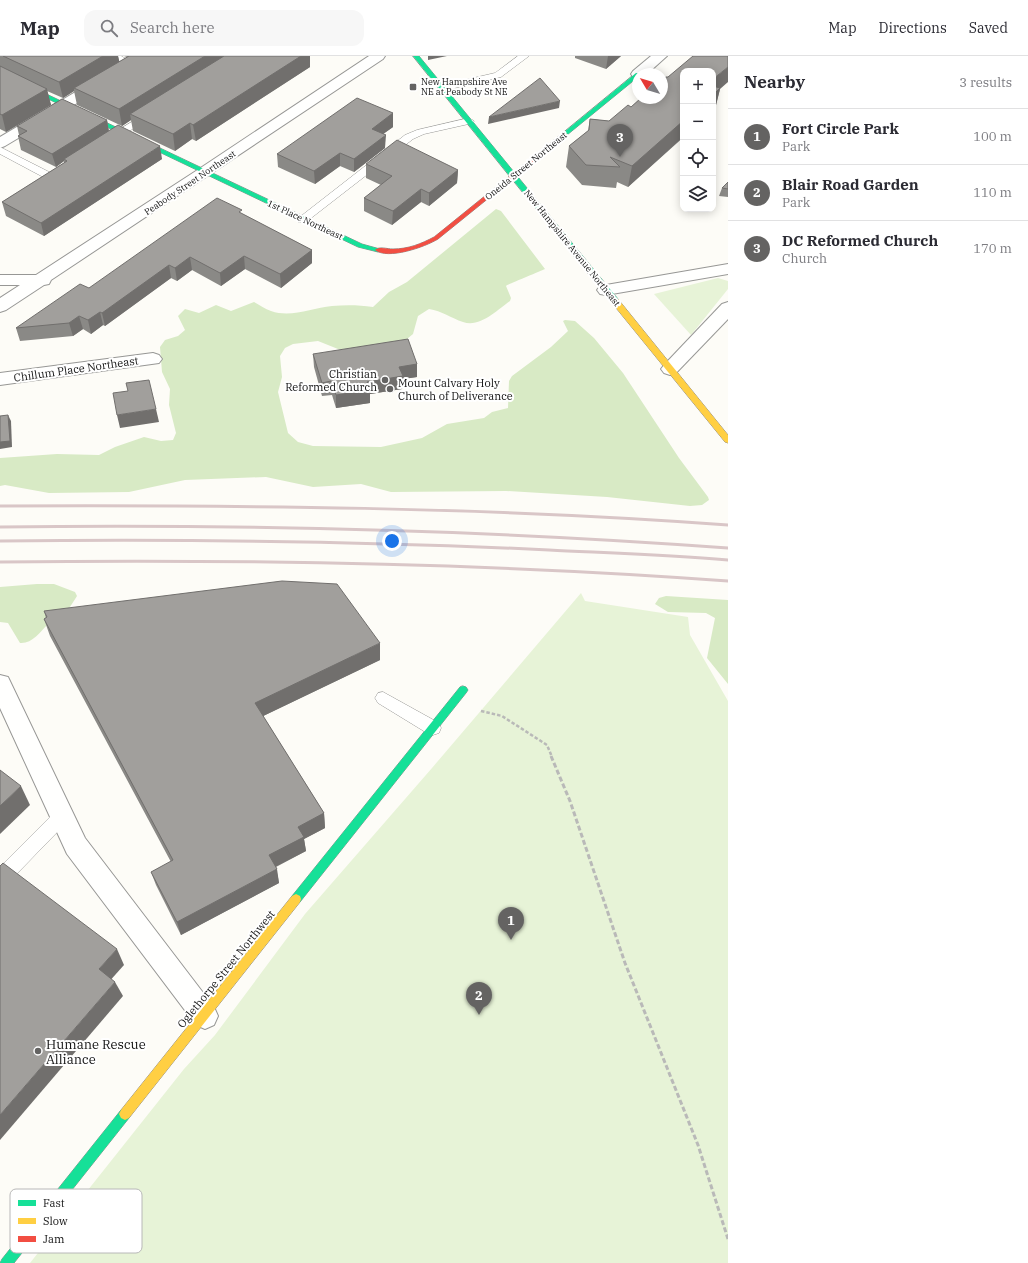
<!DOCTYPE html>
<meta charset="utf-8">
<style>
:root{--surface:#fff;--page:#f7f7f7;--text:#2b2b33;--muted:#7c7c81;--line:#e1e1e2;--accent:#646362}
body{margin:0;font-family:"IBM Plex Serif",serif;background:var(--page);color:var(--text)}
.controls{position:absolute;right:12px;top:12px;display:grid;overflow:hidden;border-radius:8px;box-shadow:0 2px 10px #0003}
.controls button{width:36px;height:36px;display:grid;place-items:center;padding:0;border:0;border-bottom:1px solid var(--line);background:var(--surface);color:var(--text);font:20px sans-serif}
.compass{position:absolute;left:632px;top:12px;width:36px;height:36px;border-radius:50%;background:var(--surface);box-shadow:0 2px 10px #0003;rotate:308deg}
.you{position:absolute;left:392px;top:485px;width:14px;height:14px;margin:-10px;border:3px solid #fff;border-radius:50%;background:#1a73e8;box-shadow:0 0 0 6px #1a73e833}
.badge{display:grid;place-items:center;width:26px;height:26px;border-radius:50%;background:var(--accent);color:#fff;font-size:13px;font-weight:700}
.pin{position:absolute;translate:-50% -33px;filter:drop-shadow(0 1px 2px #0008)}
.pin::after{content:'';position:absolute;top:21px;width:14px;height:12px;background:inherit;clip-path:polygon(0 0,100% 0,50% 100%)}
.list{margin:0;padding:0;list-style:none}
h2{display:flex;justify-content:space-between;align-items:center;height:52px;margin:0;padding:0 16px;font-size:17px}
h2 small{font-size:13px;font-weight:400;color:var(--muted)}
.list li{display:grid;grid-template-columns:26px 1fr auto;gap:12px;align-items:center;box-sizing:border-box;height:56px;padding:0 16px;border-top:1px solid var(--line)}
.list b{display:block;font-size:15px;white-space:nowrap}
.list p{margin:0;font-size:13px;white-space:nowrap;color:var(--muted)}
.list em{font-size:13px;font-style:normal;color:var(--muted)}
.icon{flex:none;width:22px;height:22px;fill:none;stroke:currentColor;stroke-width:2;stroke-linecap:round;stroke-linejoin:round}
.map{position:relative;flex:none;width:728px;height:1207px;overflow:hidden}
header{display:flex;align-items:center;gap:24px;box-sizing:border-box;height:56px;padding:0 20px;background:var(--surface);border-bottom:1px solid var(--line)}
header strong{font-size:19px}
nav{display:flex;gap:22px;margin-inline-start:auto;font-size:14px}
.search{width:280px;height:36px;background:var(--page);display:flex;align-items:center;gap:10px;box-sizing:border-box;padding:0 14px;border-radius:12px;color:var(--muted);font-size:15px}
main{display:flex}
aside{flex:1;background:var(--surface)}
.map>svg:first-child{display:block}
</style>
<header>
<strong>Map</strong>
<div class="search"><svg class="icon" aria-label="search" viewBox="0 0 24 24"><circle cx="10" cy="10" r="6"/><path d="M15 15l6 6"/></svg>Search here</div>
<nav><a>Map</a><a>Directions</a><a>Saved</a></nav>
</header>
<main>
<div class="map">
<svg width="728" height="1207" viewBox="0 0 728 1207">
<rect width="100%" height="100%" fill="#fdfcf7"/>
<!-- green -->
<g fill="#e7f3d7">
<path d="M718,222L728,225V233L691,279L654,238Z"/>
<path d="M581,537L585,545L688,561L690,579L728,645V1207H30L184,1013L215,979L305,858L432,712Z"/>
</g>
<!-- forest -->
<g fill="#d8eac5">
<path d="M496,153L501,155L545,213C539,216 508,228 506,230L511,242L510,245C497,254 480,272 463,266C451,262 442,255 429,253L418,260L413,278L401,288L363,296L338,293L318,285L293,288L285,292L280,300L282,321L278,336L288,377L298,386L313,390L381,391L422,382L447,368L484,362L492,356L508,352L509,325L512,320L551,291L568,275L563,265L565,264L575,265L594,282L623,317L679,402L708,441L709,444L702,449L690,450L607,441L506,435L391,436L361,428L313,431L266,421L185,424L129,436L49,437L5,429L0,430V402L57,398L99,399L115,391L144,381L161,385L173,384L176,377L169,349L170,333L162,316L160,291L165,284L178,280L185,274L178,260L185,253L199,257L216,249L231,255L254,246C260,249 265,253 271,255C291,262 312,252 332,250C346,249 359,249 373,251L389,236L407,226Z"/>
<path d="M37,528H54L75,536L77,540C73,546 69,553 64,558C59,562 52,564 48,568C40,576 32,588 20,587L8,567L0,566V531Z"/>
<path d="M666,540L728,544V628L707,602L715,562L706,557L668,556L655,548L659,542Z"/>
</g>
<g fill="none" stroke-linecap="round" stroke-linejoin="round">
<!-- lane casing -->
<g stroke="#979795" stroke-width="1">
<g id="lane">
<path d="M108,0H121L137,9L135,11H129Z"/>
<path d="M518,0H529L501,21L442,35L437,32L439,30L495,17Z"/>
<path d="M148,56L152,57L153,59L152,61L113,85L109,86L104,83Z"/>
<path d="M469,62L474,65L473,67L424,78L413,83L306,166H298L296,164L405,79L417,74Z"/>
<path d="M0,91L53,118L54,120L49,123L45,122L0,98Z"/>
<path d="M383,636L439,667L441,672L439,677L433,679L427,677L378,647L375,642L378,637Z"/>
<path d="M62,753L68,755L70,760L68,765L6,829L0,831V811L56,755Z"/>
</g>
</g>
<!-- street casing -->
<g stroke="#979795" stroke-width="2">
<g id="street">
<path d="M136,0H153L151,3L5,90L0,92V81Z"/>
<path d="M369,0H385L383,3L51,224L49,228L44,229L6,254L0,256V242L20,229H0V219H36L199,113Z"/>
<path d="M651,0H667L647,18H638V22L633,21L631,18L633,15Z"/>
<path d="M728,208V218L606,239L600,238L597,234L600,230L606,229Z"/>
<path d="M728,246V263L676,317L670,319L664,317L661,313L664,309L722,248Z"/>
<path d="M153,297L159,299L162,303L159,307L0,329V317Z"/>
<path d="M0,619L8,621L85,782L214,951L218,960L214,969L205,973L196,969L67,798L0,652Z"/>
</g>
</g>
<!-- fast casing -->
<g stroke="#8e8d8b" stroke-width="1">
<g id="fast">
<path d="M413,0H419L618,243V247H612Z"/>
<path d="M0,16L362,188L380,193L381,194L378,196L358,191L0,20Z"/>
<path d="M636,17L641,18H638V21L567,79H563V77Z"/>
<path d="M463,630L466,631L468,634L466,637L300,846L296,848L292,846L291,843L292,840L460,631Z"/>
<path d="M125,1052L129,1054L131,1058L129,1062L14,1207H0L2,1203L121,1054Z"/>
</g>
</g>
<!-- slow casing -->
<g stroke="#8e8d8b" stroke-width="1">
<g id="slow">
<path d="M612,243H618L728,379V387L725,386L612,247Z"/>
<path d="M296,838L300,840L301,843L300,846L129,1062L125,1064L121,1062L119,1058L121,1054L292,840Z"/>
</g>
</g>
<!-- jam casing -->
<g stroke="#8e8d8b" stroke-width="1">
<path id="jam" d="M563,77L568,78L438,183C425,191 388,204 375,194C379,190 387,193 393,193C408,193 421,188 434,181Z"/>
</g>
<!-- path-far1 -->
<path stroke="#b9b9b8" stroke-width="2.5" stroke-dasharray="3.5 2" stroke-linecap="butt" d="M481,655L502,660L547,689L552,701"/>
<!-- path -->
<path stroke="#b9b9b8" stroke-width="3" stroke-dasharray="5 2.5" stroke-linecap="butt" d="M551,700L570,745L625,907L698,1089L728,1183"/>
<!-- lane -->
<use href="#lane" fill="#fffffe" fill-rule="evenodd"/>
<!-- street -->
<use href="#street" fill="#fffffe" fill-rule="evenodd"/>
<!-- fast -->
<use href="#fast" fill="#16e098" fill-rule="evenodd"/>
<!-- slow -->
<use href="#slow" fill="#ffcf43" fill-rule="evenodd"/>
<!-- jam -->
<use href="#jam" fill="#f24e42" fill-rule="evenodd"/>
<!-- rail -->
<g stroke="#d9c6c7" stroke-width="3">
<path d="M0,450C243,449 486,451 728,469"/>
<path d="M0,471C243,468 485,474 728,492"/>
<path d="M0,485C183,483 366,485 549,494C609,497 668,499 728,504"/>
<path d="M0,506C243,503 485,507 728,525"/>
</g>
</g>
<!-- wall -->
<g fill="#8a8986">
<path d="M0,0H118L119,6L127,1L124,0H310V11L196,85L192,83L175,95L133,75L131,64L122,70L77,49L74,35L63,42L47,35L51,49L6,76L0,73Z"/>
<path d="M575,0H621L606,13L575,2Z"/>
<path d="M668,21L720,33L715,53L628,131L617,126L616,132L582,129L566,111L569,90L588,75L590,63L609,65L631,51Z"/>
<path d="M393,57V71L383,78L385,92L354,116L340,110L315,128L278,111L277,98Z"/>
<path d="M107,64L109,75L162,103L44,180L6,160L2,146L64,107V105L56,111L21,94L18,80L19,79L17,70Z"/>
<path d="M366,108L458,114L457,127L429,150L421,146L392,169L364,155V142L381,129L366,122Z"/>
<path d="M728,126V141L719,140L722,132Z"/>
<path d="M242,158L312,194V207L281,232L245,213L221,230L192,214L177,225L171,222L105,270L103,269L91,278L83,273L73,280L20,285L16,272L89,232Z"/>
<path d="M313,298L417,308V321L403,323L402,333L370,338V347L336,352L332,339L322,340L314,311Z"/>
<path d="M44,555L380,604L263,660L324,757L325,772L304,783L306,795L276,811L279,827L181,879L156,829L151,816L171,806L50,580L44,563L46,562Z"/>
</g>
<!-- shaded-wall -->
<g fill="#716f6d">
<path d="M103,0H118L120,8L74,32V35L63,42L59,26Z"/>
<path d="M205,0H233L130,58L131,64L122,70L119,53Z"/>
<path d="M301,0H310V11L196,85L193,69Z"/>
<path d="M428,0H447L428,4Z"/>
<path d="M608,0H621L606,13Z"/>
<path d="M728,11V26L720,33L715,53L713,54V23Z"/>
<path d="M47,33L51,49L6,76L2,59Z"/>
<path d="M560,45L559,52L488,68L489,61Z"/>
<path d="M393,57V71L372,86V73Z"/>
<path d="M107,64L109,77L64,103V105L56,111L52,98Z"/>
<path d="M683,65V81L628,131L632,110Z"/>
<path d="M190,67L192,83L175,95L173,78Z"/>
<path d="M386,79L385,92L354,116V103Z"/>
<path d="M160,90L162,103L44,180L41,167Z"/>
<path d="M340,97V110L315,128L314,115Z"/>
<path d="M458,114L457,127L429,150V137Z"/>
<path d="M421,133V146L392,169L393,155Z"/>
<path d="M312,194V207L281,232L280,218Z"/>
<path d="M244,200L245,213L221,230L220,217Z"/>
<path d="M190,201L192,214L177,225L175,212Z"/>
<path d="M169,209L171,222L105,270L102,257Z"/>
<path d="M100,256L103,269L91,278L88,264Z"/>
<path d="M79,260L83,273L73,280L69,267Z"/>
<path d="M417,308V321L403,323L402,333L370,338V347L336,352V339L367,326L399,311Z"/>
<path d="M156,353L159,366L120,372L117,359Z"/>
<path d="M8,359L11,365L12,391L0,393V386Z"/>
<path d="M380,587V604L257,663L255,647Z"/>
<path d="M21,730L30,749L0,778V750Z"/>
<path d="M324,757L325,772L304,783L306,795L271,813L269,799L298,771Z"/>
<path d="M277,813L279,827L181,879L177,866Z"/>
<path d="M117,893L124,909L107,928L99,913Z"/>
<path d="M115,926L123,940L0,1084V1059Z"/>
</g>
<!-- building -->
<g fill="#a19f9c" stroke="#716f6d">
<path d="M3,0H103L59,26Z"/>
<path d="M129,0H205L119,53L74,32Z"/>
<path d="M224,0H301L193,69L190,67L173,78L130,58Z"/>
<path d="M693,0H728V11L713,23V15H683V65L632,110L610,101L620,111L586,109L569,90L589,74L590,63L609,65L628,49L631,51L641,42H662V24L666,21H668Z"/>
<path d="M0,10L47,33L2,59L0,58Z"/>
<path d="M540,22L560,45L489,61Z"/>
<path d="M713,30L720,32L713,39Z"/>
<path d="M357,42L393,57L372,73L386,79L354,103L340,97L314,115L277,98Z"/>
<path d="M62,43L107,64L52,98L18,80L27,75L17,70Z"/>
<path d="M118,69L160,90L41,167L2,146L67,105L64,103Z"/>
<path d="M397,84L458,114L429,137L421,133L393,155L364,142L392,120L366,108Z"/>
<path d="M728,126V133L722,132Z"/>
<path d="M217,142L242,154L239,156L312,194L280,218L244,200L220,217L190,201L175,212L169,209L102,257L100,256L88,264L79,260L69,267L16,272L80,228L89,232Z"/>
<path d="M408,283L417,308L399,311L403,320L367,326L370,334L336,339L331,325L322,327L313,298Z"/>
<path d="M149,324L156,353L117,359L113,337L128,335L126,327Z"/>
<path d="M8,359L10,385L0,386V360Z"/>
<path d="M282,525L337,528L380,587L255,647L324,757L298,771L304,781L269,799L277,813L177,866L151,816L173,804L44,563L47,561L44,555Z"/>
<path d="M0,714L21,730L0,750Z"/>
<path d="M3,807L117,893L99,913L115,926L0,1059V810Z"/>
</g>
<!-- markers -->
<g fill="#646362" stroke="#fff" stroke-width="1.5">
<rect x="409" y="27" width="8" height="8" rx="2"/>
<circle cx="385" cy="324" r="4"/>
<circle cx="390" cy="333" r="4"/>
<circle cx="38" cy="995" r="4"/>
</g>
<g text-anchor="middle" stroke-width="4" stroke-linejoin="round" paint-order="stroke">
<!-- far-poi labels -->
<g font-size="9" fill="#111" stroke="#fff" text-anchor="start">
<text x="421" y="29">New Hampshire Ave<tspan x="421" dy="10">NE at Peabody St NE</tspan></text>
</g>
<!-- far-street labels -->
<g font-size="9" fill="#111" stroke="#fff">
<text transform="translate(526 110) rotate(-39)" y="3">Oneida Street Northeast</text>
<text transform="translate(190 127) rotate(-34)" y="3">Peabody Street Northeast</text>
<text transform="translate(305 164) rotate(25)" y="3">1st Place Northeast</text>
<text transform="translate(572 192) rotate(51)" y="3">New Hampshire Avenue Northeast</text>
</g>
<!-- street labels -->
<g font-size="11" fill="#111" stroke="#fff">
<text transform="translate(76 313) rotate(-8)" y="4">Chillum Place Northeast</text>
<text transform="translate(226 913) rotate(-51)" y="4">Oglethorpe Street Northwest</text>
</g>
<!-- poi labels -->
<g font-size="11" fill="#111" stroke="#fff" text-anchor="end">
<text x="377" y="322">Christian<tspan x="377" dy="13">Reformed Church</tspan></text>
<text x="398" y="331" text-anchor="start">Mount Calvary Holy<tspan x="398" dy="13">Church of Deliverance</tspan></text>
</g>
<!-- near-poi labels -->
<g font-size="13" fill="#111" stroke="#fff" text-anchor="start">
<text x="46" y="993">Humane Rescue<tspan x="46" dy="15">Alliance</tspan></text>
</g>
</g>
<!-- legend -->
<rect x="10" y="1133" width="132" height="64" rx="6" fill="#fff" stroke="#b8b8b8" stroke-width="1"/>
<rect x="18" y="1144" width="18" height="6" fill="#16e098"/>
<rect x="18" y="1162" width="18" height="6" fill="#ffcf43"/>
<rect x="18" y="1180" width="18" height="6" fill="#f24e42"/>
<g font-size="11" fill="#111">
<text x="43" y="1151">Fast</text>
<text x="43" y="1169">Slow</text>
<text x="43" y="1187">Jam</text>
</g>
</svg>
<div class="controls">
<button>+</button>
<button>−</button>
<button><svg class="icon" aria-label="locate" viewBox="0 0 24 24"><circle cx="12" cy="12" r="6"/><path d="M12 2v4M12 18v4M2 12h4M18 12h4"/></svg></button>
<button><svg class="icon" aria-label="layers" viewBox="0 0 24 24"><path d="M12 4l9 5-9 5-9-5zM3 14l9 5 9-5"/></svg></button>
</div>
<svg class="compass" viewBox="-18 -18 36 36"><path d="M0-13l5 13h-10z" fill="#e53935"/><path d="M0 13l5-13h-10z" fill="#7c7c81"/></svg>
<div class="you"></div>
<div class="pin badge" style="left:511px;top:884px">1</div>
<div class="pin badge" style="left:479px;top:959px">2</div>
<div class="pin badge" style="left:620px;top:101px">3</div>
</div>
<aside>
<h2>Nearby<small>3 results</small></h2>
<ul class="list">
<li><span class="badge">1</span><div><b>Fort Circle Park</b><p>Park</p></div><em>100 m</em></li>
<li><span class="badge">2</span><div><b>Blair Road Garden</b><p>Park</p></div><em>110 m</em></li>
<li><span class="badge">3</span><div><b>DC Reformed Church</b><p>Church</p></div><em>170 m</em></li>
</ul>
</aside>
</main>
